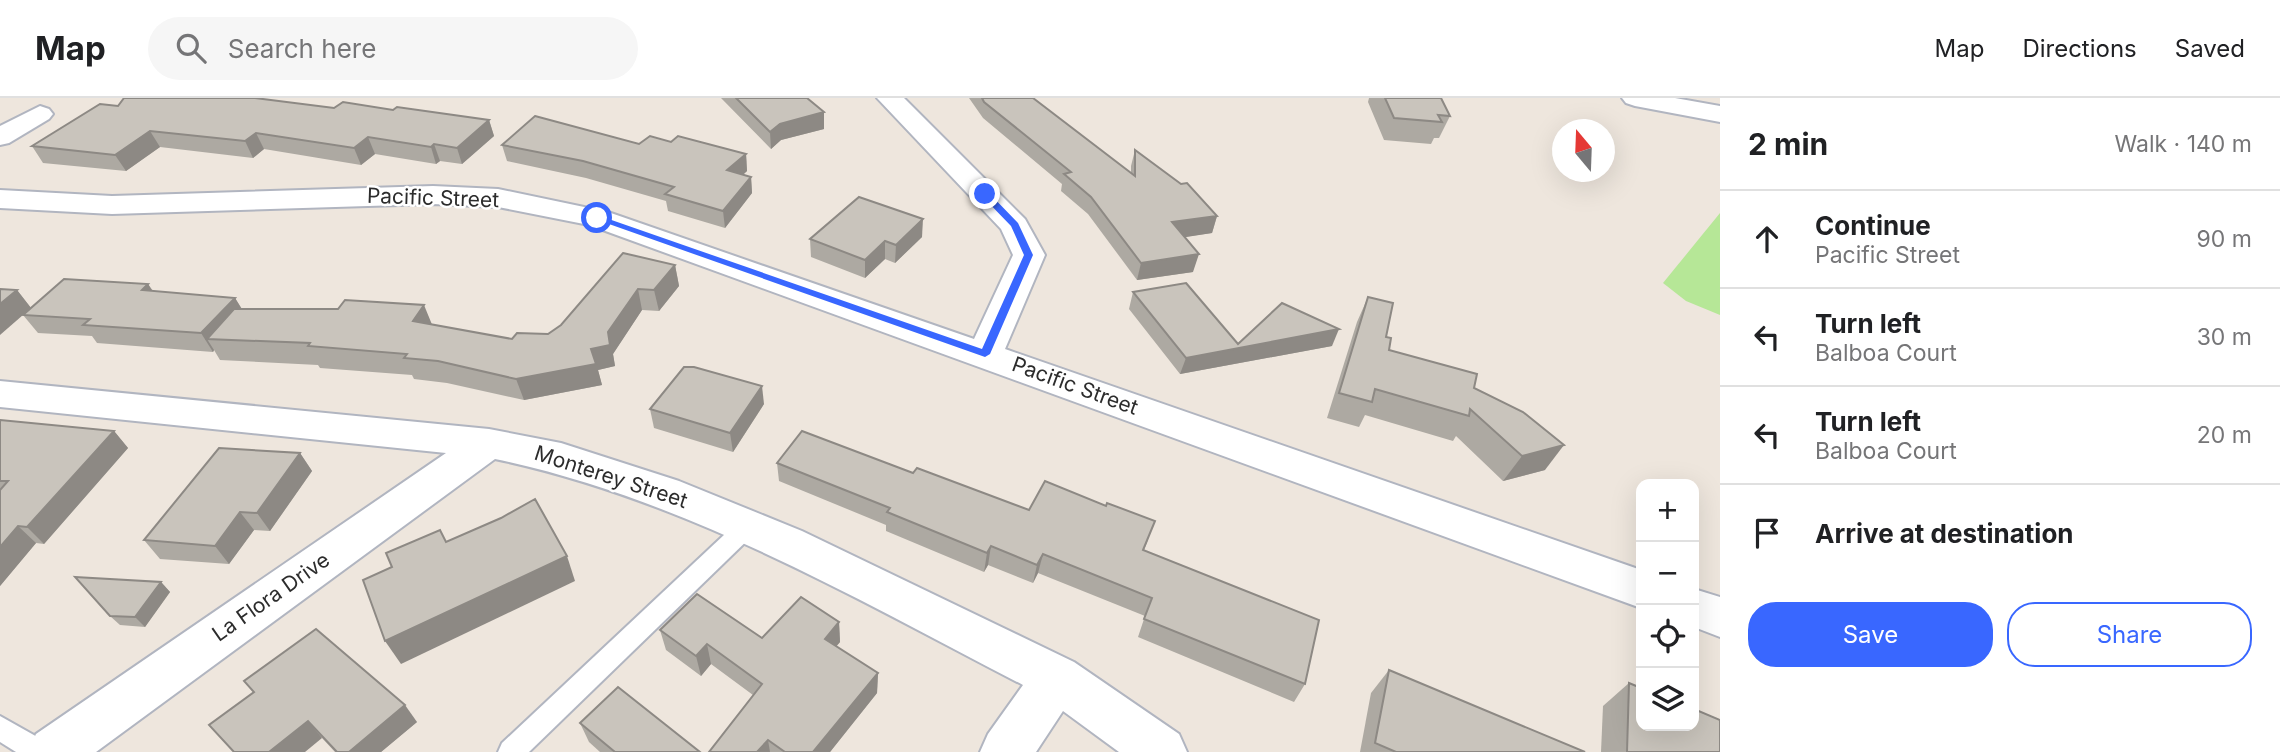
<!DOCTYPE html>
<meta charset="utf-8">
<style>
:root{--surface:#fff;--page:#f6f6f6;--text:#202124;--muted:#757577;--line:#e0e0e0;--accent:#3967ff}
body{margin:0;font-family:Inter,sans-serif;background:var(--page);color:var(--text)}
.controls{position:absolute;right:21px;bottom:21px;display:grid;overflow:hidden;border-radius:14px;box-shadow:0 7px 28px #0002}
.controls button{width:63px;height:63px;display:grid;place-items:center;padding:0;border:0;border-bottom:2px solid var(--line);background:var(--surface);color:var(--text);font:35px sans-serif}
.compass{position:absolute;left:1552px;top:21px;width:63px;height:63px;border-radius:50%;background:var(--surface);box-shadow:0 7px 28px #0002;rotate:341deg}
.stop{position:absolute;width:21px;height:21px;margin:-16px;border:5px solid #3967ff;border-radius:50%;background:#fff}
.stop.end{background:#3967ff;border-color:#fff;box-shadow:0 2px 7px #0008}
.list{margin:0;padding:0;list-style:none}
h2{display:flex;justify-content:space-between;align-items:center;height:91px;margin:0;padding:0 28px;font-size:30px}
h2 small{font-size:23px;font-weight:400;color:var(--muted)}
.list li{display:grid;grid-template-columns:46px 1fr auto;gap:21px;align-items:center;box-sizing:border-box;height:98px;padding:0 28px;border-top:2px solid var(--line)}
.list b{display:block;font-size:26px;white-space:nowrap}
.list p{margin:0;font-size:23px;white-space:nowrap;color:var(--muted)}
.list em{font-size:23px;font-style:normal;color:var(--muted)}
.actions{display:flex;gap:14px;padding:21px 28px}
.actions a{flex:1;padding:16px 0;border:2px solid var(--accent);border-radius:28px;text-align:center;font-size:24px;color:var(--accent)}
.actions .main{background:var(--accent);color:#fff}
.icon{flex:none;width:38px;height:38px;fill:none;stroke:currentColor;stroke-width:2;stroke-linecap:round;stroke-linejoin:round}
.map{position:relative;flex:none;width:1720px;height:654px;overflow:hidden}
header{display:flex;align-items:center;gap:42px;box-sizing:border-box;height:98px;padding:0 35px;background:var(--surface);border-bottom:2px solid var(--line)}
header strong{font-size:33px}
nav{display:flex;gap:38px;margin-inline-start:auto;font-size:24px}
.search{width:490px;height:63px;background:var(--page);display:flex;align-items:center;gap:18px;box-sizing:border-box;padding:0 24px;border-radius:38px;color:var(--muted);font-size:26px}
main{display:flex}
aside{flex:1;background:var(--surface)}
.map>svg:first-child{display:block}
</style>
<header>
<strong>Map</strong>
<div class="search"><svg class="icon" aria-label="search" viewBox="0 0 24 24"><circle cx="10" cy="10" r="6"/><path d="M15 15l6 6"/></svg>Search here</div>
<nav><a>Map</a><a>Directions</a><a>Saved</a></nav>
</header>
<main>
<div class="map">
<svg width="1720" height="654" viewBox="0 0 1720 654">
<rect width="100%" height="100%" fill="#eee6dd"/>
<!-- green -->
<path fill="#b6e797" d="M1720,115V217L1686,203L1663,185Z"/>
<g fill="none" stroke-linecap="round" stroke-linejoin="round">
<!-- lane casing -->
<g stroke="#b1b5c0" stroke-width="4">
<g id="lane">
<path d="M749,419L757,421L760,427L757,433L529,654H498L502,645L741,421Z"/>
<path d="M0,618L48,645L52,654H16L0,644Z"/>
</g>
</g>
<!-- street casing -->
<g stroke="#b1b5c0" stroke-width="4">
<g id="street">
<path d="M877,0H904L1025,121L1045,157L1005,251L1641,472V510L589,127L498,109L433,106L112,116L0,110V92L112,98L433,88L498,91L608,114L974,241L1013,157L1001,131Z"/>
<path d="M1622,0H1675L1720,8V24L1635,8L1626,5Z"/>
<path d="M40,8L49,11L53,16L49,21L9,45L0,47V28Z"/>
<path d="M0,283L489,331L561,345L679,383L802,433L1074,564L1179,636L1187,654H1119L1063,613L1036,654H980L988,636L1023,587C853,499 685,401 495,361L96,654H28L36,636L446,355L0,309Z"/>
<path d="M1694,491L1720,499V539L1694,529Z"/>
</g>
</g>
<!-- lane -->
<use href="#lane" fill="#fff" fill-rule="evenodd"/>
<!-- street -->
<use href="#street" fill="#fff" fill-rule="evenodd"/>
</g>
<!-- wall -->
<g fill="#ada9a2">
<path d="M721,0H807L824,14V31L781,42L771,51Z"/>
<path d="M969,0H1033L1131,75V68L1135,52L1217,118L1212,135L1184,139L1193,174L1137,182L1088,116L1061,93L1062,86L983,20Z"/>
<path d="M1369,0H1441L1450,18L1439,40H1434L1431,46L1384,42L1368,4Z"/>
<path d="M118,8L393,12L489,22L494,38L462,66L440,63L436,66L375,56L361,67L264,51L253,60L160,49L126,73L43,65L32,48Z"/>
<path d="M671,44L746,56L747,73L743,77L751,79L752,95L725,130L668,113L666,103L586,80L507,63L502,47L639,46Z"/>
<path d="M922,139L895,165L885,161L865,180L811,159L810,141Z"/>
<path d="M675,167L679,188L659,213L642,212L613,256L615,268L598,272L602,287L524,302L447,285L414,281L412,277L320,270L318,267L220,262L214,252L213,254L97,245L92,238L38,235L23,217L17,192L31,210L148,186L153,193L235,200L242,211L432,227L512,241L548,236Z"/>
<path d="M1133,194L1238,246L1332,248L1180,276L1129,211Z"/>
<path d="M1368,199L1386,239L1389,252L1474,290L1545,372L1503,383L1456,338L1453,343L1365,317L1359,329L1327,320L1357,224Z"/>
<path d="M764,306L733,354L654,330L650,311Z"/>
<path d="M0,322L114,333L128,350L44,446L36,445L0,488Z"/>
<path d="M300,355L312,373L270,433L254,432L229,466L160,461L144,442Z"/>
<path d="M777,365L913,375L1029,412L1148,442L1144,452L1305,586L1294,604L1138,539L1145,518L1038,475L1033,485L988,467L984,474L886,433V427L779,383Z"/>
<path d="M161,484L170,494L145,529L120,527L110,518Z"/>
<path d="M839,524L840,544L836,548L878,575L877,595L830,654H709L753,597L711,566L701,578L666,552L660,532L762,540Z"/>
<path d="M1389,572L1585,654H1360L1371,595Z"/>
<path d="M244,583L417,624L381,654H335L322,640L253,594Z"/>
<path d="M1629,585L1720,654H1601L1603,608Z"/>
<path d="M580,625L700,654H600L589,644Z"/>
</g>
<!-- shaded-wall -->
<g fill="#8d8984">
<path d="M824,14V31L781,42L771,51L770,34L780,26Z"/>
<path d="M489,22L494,38L462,66L457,50Z"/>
<path d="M150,33L160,49L126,73L115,57Z"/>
<path d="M256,35L264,51L253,60L245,43Z"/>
<path d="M368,39L375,56L361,67L354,50Z"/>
<path d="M434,46L440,63L436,66L431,49Z"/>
<path d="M746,56L747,73L729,89L727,72Z"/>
<path d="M751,79L752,95L725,130L723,113Z"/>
<path d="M1217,118L1212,135L1167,142L1172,124Z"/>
<path d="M923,121L922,139L895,165L896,147Z"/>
<path d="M885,143V161L865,180V162Z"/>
<path d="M1199,156L1193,174L1137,182L1141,165Z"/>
<path d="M675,167L679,188L659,213L654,192Z"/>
<path d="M148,186L160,205L142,192Z"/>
<path d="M638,191L642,212L613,256L615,268L598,272L602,287L524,302L516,281L591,251L608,234Z"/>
<path d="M17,192L31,210L0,237V206Z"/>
<path d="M235,200L246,218L207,241L214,252L213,254L201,235Z"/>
<path d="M424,207L433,229L413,223Z"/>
<path d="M1339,231L1332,248L1180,276L1186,260Z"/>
<path d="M762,288L764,306L733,354L730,335Z"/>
<path d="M114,333L128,350L44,446L27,429Z"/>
<path d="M1564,347L1545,372L1503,383L1522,358Z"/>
<path d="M300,355L312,373L270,433L257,415Z"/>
<path d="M240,414L254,432L229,466L215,448Z"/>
<path d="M18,428L36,445L0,488V449Z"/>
<path d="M991,448L988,467L984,474L987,455Z"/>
<path d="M1043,456L1038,475L1033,485L1037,467Z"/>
<path d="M567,458L575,483L401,566L385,543Z"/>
<path d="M161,484L170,494L145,529L135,519Z"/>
<path d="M839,524L840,544L826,561L825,541Z"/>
<path d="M707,546L711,566L701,578L696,558Z"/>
<path d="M878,575L877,595L830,654H813Z"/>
<path d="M405,607L417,624L381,654H349Z"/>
<path d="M308,623L322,640L305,654H269Z"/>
<path d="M768,642L770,654H757Z"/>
</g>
<!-- building -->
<g fill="#c9c4bc" stroke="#8d8984" stroke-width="2">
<path d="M124,0H255L334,10L343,4L393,12L397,9L489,22L457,50L434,46L431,49L368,39L354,50L256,35L245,43L150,33L115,57L32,48L100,6L118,8Z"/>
<path d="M736,0H807L824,14L780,26L770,34Z"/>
<path d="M982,0H1033L1135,78V52L1181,86L1187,85L1217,118L1172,124L1199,156L1141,165L1091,99L1064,76L1071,74L984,4Z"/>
<path d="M1385,0H1441L1450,18L1438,17L1442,24L1394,20Z"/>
<path d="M535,18L639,46L650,38L671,44L678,38L746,56L727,72L751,79L723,113L665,96L674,89L583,63L502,47Z"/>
<path d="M859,99L923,121L896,147L885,143L865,162L810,141Z"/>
<path d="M623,155L675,167L654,192L638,191L608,234L610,247L591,251L596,266L516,281L438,263L404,260L407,256L308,248L310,245L207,241L234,211H338L345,202L424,207L413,223L512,241L517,235L548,236L561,227Z"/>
<path d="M64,181L148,186L142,192L235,200L201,235L83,227L90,221L23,217Z"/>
<path d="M1186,185L1238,246L1282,205L1339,231L1186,260L1133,194Z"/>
<path d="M0,191L17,192L0,206Z"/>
<path d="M1368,199L1393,205L1386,239L1391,240L1389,252L1477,276L1474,290L1523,314L1564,347L1522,358L1470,311L1469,318L1375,291L1372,304L1339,295Z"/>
<path d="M684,269H694L762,288L730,335L650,311Z"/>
<path d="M0,322L114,333L27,429L18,428L0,449V392L8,383H0Z"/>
<path d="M802,333L913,375L917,370L1029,412L1045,383L1106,408L1107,405L1155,423L1143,452L1319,522L1305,586L1144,521L1152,500L1043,456L1037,467L991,448L987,455L887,414L890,410L777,365Z"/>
<path d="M219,350L300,355L257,415L240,414L215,448L144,442Z"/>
<path d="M535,401L567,458L385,543L363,482L392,469L386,455L440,432L446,444L501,420Z"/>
<path d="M75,479L161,484L135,519L110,518Z"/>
<path d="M697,496L762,540L801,499L839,524L825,541L878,575L813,654H785L768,642L757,654H709L762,586L707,546L696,558L660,532Z"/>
<path d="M316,531L405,607L349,654H337L308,623L269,654H234L209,627L254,594L244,583Z"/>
<path d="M1389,572L1585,654H1396L1375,645Z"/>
<path d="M1629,585L1641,590V628H1694V611L1720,622V654H1627Z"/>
<path d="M618,589L700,654H615L580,625Z"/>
</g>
<!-- route -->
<path fill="#3967ff" d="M982,94H988L1018,125L1033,157L990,256L985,259L592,120L600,118L982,251L1024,157L1011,128L982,98Z"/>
<g text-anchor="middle" stroke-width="5" stroke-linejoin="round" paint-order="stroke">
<!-- street labels -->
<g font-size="21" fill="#2c2c2c" stroke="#fff">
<text transform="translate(433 100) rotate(2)" y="7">Pacific Street</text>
<text transform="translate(1075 288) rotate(20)" y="7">Pacific Street</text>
<text transform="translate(611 379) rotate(18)" y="7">Monterey Street</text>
<text transform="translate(271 499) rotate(-35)" y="7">La Flora Drive</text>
</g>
</g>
</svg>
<div class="controls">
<button>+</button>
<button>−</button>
<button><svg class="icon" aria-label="locate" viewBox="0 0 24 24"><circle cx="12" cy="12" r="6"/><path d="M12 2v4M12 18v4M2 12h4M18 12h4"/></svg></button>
<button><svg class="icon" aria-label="layers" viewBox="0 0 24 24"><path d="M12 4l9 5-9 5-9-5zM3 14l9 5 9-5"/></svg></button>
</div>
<svg class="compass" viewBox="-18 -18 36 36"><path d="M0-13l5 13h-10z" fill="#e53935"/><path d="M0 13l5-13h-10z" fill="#757577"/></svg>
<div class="stop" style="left:597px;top:120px"></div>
<div class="stop end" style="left:985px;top:96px"></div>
</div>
<aside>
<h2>2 min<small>Walk · 140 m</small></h2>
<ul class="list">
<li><svg class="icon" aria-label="ahead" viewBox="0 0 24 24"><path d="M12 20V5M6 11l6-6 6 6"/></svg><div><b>Continue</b><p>Pacific Street</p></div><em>90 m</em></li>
<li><svg class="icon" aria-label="left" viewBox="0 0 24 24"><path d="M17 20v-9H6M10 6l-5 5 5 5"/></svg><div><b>Turn left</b><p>Balboa Court</p></div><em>30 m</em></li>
<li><svg class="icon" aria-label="left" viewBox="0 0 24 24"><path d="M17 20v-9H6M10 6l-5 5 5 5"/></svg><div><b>Turn left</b><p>Balboa Court</p></div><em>20 m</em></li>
<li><svg class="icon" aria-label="arrive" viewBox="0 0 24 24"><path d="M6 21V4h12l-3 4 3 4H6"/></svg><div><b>Arrive at destination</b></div></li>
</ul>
<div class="actions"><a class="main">Save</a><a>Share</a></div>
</aside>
</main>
